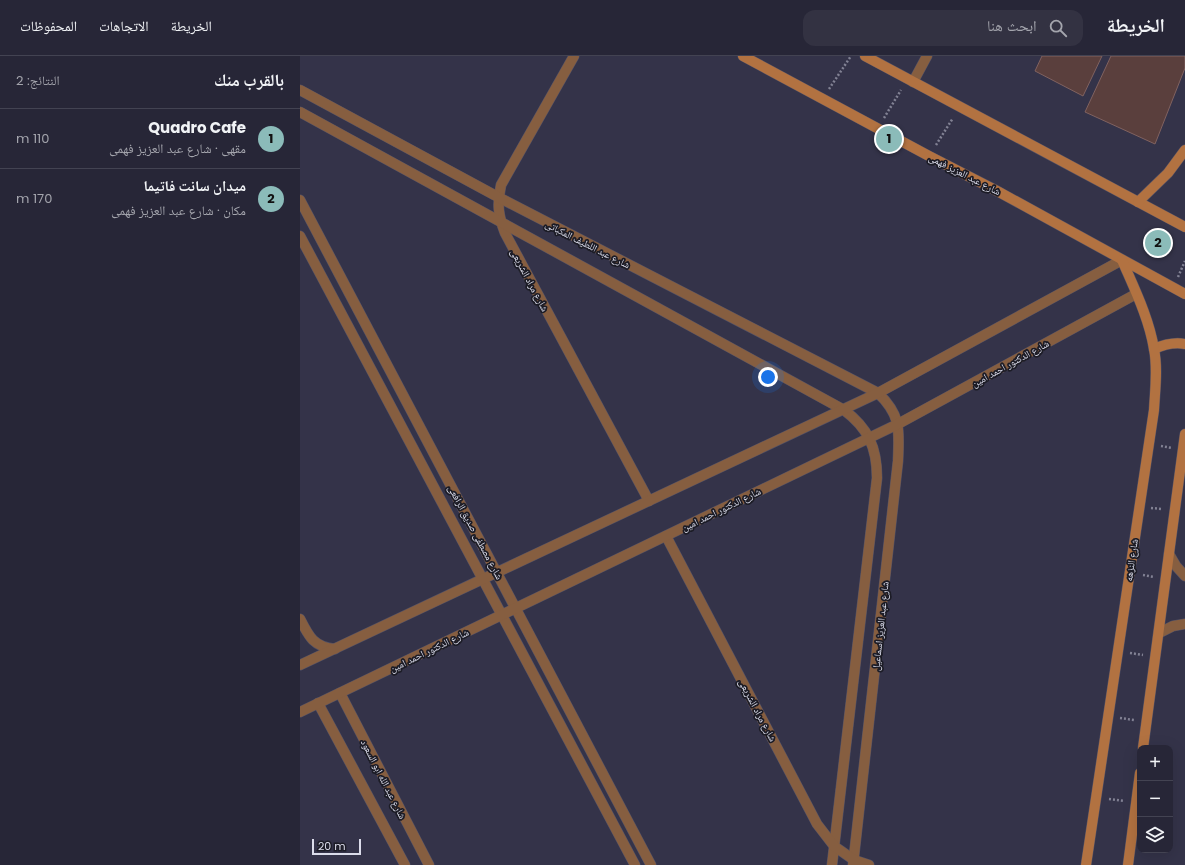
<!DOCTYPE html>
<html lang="ar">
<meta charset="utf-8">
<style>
:root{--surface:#272637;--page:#333242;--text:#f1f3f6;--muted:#a4a5ad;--line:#434352;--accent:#8bbbb9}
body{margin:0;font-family:Poppins,"Noto Naskh Arabic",sans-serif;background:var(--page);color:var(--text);direction:rtl}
.controls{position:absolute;right:12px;bottom:12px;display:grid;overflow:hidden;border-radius:8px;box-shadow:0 4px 16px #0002}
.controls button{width:36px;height:36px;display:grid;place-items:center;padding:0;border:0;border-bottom:1px solid var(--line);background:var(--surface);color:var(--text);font:20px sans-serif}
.scale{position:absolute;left:12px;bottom:10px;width:49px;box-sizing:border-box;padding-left:4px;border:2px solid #dbdcea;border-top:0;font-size:11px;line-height:14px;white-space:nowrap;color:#dbdcea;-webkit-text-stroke:3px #1c1c26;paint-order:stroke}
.you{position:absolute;left:468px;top:321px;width:14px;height:14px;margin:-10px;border:3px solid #fff;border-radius:50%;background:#1a73e8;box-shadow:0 0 0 6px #1a73e833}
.badge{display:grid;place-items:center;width:26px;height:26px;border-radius:50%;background:var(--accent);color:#111;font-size:13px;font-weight:700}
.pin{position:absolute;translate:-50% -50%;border:2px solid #fff;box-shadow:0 1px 4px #0006}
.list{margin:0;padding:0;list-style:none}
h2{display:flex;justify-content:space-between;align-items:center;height:52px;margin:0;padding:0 16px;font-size:17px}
h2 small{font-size:13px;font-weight:400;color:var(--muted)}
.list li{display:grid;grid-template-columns:26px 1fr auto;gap:12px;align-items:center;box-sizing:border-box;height:60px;padding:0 16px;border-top:1px solid var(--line)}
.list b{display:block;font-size:15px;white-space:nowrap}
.list p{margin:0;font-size:13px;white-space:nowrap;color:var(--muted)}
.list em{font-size:13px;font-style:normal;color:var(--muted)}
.icon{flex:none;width:22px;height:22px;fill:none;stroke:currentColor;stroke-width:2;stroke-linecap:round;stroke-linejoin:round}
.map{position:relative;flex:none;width:885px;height:809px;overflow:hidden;direction:ltr}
header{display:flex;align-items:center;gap:24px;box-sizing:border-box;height:56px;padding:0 20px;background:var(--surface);border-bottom:1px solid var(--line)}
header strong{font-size:19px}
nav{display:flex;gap:22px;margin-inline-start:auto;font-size:14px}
.search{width:280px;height:36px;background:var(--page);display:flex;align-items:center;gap:10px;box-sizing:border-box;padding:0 14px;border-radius:12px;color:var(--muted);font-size:15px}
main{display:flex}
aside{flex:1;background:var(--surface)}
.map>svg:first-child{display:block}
</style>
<header>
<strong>الخريطة</strong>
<div class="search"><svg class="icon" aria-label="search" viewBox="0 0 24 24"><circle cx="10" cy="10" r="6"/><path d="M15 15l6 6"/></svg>ابحث هنا</div>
<nav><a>الخريطة</a><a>الاتجاهات</a><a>المحفوظات</a></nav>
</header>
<main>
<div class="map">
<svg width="885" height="809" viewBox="0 0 885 809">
<rect width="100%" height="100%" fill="#343349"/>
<!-- building -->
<g fill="#5a3f3d" stroke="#806260">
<path d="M742,0H802L783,40L735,15Z"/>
<path d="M811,0H885V12L855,88L785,56Z"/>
</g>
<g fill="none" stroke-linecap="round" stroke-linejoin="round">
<!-- minor casing -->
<g stroke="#525166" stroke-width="11">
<g id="minor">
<path d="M274,0L201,129C197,148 198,159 205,177L349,445"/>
<path d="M613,26L627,0"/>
<path d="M0,34L198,141L578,337C602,360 599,375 598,405L553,809"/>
<path d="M0,56L544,354C568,372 577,391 577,422L532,809"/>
<path d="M0,144L351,809"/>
<path d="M0,180L335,809"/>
<path d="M366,480L517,768L534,790L554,804L569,809"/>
<path d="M869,498L876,510L885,520"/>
<path d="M0,563C9,581 14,591 35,593"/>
<path d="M859,577L873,570L885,568"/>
<path d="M40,637L129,809"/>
<path d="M18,647L105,809"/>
</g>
</g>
<!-- tertiary casing -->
<g stroke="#525166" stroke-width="11">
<g id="tertiary">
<path d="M0,609L578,337L822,204"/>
<path d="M0,656L598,368L836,238"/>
</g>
</g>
<!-- secondary casing -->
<g stroke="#525166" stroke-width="11">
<g id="secondary">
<path d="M443,0L629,100L699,136L885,238"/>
<path d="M565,0L885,171"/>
<path d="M838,146L868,117L885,94"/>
<path d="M854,293C865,288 874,286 885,288"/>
<path d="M843,692L885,378"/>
<path d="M786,809L854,354C855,334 858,313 854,293C849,262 834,232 822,204"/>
<path d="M828,809L840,717"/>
</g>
</g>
<!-- path -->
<g stroke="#828294" stroke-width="2.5" stroke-dasharray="2 2" stroke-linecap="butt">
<path d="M529,33L551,0"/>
<path d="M584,62L601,34"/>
<path d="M636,89L653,62"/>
<path d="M878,221L885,205"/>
<path d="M861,390L872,392"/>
<path d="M851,452L862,453"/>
<path d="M843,519L854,521"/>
<path d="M830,597L843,599"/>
<path d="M820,662L834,664"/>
<path d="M809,743L824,745"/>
</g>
<!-- minor -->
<use href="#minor" stroke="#865e40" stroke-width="10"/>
<!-- tertiary -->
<use href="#tertiary" stroke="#865e40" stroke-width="10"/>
<!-- secondary -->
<use href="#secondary" stroke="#b27241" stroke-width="10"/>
</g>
<g text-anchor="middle" stroke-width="3.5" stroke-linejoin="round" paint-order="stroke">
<!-- street labels -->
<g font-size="10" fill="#dbdcea" stroke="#1c1c26">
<text transform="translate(665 118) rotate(27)" y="4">شارع عبد العزيز فهمى</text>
<text transform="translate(288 188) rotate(27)" y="4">شارع عبد اللطيف المكباتى</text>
<text transform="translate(230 224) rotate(62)" y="4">شارع مراد الشريعى</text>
<text transform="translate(710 307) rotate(-29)" y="4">شارع الدكتور احمد امين</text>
<text transform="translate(421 453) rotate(-26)" y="4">شارع الدكتور احمد امين</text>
<text transform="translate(176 476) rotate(62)" y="4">شارع مصطفى صديق الرافعى</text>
<text transform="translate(831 504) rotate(-82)" y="4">شارع النزهه</text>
<text transform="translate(580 570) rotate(-84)" y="4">شارع عبد العزيز اسماعيل</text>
<text transform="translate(129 594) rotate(-26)" y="4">شارع الدكتور احمد امين</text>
<text transform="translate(458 654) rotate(62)" y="4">شارع مراد الشريعى</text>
<text transform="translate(84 723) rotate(63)" y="4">شارع عبد الله ابو السعود</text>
</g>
</g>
</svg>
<div class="controls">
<button>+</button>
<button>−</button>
<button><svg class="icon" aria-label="layers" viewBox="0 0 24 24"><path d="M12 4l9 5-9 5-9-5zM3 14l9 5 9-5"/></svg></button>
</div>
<div class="scale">20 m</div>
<div class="you"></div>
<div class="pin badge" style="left:589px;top:83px">1</div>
<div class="pin badge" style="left:858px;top:187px">2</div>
</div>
<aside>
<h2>بالقرب منك<small>النتائج: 2</small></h2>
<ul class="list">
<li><span class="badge">1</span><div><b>Quadro Cafe</b><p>مقهى · شارع عبد العزيز فهمى</p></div><em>110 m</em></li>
<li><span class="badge">2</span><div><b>ميدان سانت فاتيما</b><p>مكان · شارع عبد العزيز فهمى</p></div><em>170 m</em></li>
</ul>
</aside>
</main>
